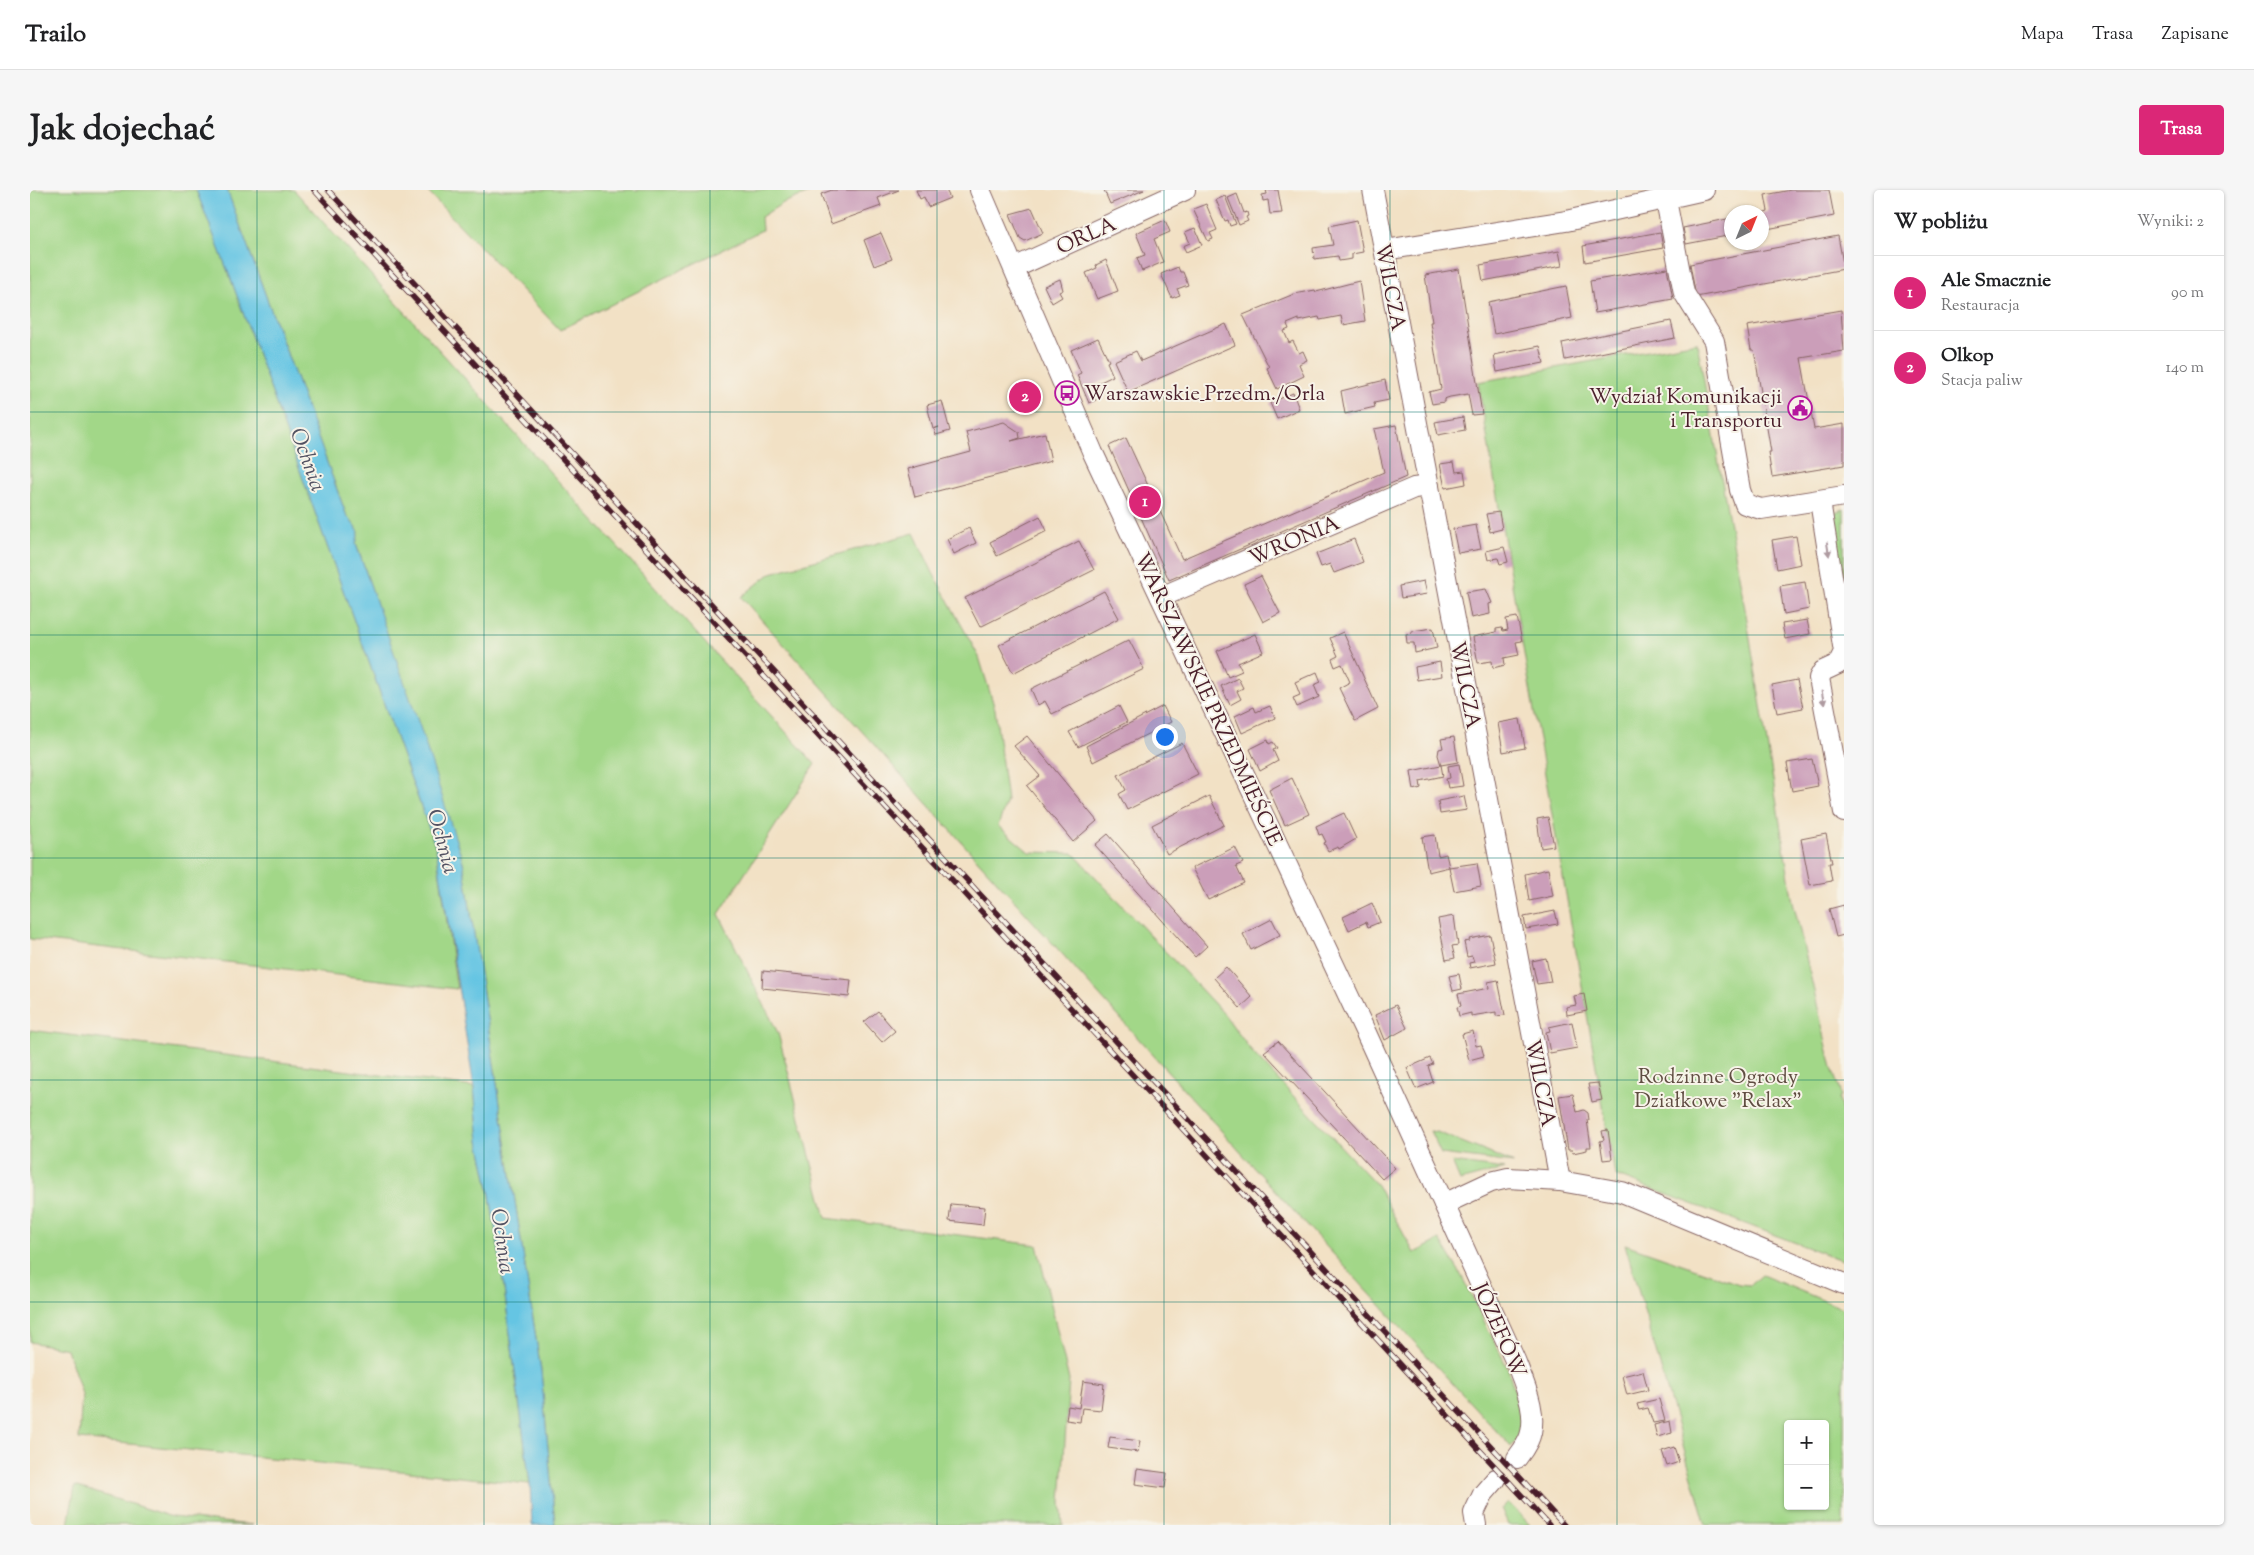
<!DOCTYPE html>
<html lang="pl">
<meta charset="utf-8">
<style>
:root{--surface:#fff;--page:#f6f6f6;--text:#202124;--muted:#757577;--line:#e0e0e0;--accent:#db2777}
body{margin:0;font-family:"Sorts Mill Goudy",serif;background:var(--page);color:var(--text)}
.controls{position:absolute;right:15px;bottom:15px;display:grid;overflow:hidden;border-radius:5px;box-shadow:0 1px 4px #0004}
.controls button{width:45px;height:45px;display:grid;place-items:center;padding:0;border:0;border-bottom:1px solid var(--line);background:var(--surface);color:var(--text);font:25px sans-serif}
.compass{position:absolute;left:1694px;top:15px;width:45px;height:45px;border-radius:50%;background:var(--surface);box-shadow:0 1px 4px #0004;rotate:43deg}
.you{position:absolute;left:1134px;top:546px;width:18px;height:18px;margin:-12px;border:4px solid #fff;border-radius:50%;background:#1a73e8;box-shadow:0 0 0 8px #1a73e833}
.badge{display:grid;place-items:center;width:32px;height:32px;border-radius:50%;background:var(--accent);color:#fff;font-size:16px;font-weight:700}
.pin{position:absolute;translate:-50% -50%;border:2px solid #fff;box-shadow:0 1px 5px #0006}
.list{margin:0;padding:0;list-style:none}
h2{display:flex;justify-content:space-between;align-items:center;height:65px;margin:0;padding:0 20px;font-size:21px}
h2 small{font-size:16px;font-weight:400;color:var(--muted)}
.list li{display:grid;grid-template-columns:32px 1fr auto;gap:15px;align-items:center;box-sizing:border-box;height:75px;padding:0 20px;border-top:1px solid var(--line)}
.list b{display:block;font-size:19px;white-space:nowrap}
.list p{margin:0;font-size:16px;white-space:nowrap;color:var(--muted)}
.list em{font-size:16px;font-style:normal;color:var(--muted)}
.map{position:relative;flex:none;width:1814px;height:1335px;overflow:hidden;border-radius:5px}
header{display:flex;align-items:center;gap:30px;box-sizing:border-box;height:70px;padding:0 25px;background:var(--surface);border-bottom:1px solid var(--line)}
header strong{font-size:24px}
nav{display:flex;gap:28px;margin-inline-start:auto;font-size:18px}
.intro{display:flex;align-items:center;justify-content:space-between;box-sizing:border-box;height:120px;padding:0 30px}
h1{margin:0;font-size:35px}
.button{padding:12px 22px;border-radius:5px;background:var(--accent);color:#fff;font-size:18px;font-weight:700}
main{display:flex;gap:30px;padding:0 30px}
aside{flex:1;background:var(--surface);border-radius:5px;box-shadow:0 1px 4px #0004}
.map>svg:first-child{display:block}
</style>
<header>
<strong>Trailo</strong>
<nav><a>Mapa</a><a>Trasa</a><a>Zapisane</a></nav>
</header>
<div class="intro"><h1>Jak dojechać</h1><a class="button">Trasa</a></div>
<main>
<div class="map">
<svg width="1814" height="1335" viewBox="0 0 1814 1335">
<rect width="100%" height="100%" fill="#f7f3e8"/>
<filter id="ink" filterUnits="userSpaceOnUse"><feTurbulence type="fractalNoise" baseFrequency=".02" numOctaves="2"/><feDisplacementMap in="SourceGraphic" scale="10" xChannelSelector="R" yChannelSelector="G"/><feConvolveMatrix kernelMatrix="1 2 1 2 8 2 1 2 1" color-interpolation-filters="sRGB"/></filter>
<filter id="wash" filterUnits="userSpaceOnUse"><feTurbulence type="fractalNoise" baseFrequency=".0096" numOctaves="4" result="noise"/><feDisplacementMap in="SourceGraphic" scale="20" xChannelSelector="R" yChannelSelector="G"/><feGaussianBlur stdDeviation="1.12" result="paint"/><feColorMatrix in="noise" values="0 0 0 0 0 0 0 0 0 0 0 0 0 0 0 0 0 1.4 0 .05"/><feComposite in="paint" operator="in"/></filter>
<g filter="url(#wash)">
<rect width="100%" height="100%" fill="#f2e1c5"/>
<!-- green -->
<g fill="#a2d788" stroke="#767b5a" fill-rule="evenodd">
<path d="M0,0H166L202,92L406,658L427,799L0,749Z"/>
<path d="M197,0H264L785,574L689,724L748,843L796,1028L1007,1055L1039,1190L1031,1312L1033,1335H525L511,1181L433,672L326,353L329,342L316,324Z"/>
<path d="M396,0H787L753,13L731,27L732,40L530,140Z"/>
<path d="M1667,152L1717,430L1762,707L1802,878L1811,905L1809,909L1814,929V1071L1585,985L1478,372L1448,192Z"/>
<path d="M1814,319V391L1802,323Z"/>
<path d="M884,343L903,383L949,467L965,519L977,611L968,636L999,662L1043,663L1194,824L1223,863L1347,995L1384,1063L1410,1050L1429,1081L1478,1179L1491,1222L1492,1242L1481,1257L1259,1016L711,407L741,383Z"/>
<path d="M0,840L444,897L449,951L458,993L469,1061L500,1294L49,1249L52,1204L37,1159L0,1152Z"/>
<path d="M1400,941L1407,942L1484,973L1411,964Z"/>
<path d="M1422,972L1474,979L1430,991Z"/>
<path d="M1595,1054L1709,1094L1721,1095L1732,1085L1814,1119V1335H1676ZM1758,1234H1795V1316H1758Z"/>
<path d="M45,1296L142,1327L223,1335H38Z"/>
<path d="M1478,1312L1500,1335H1478L1471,1319Z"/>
</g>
<!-- water -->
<path fill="#65c5e3" stroke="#587287" d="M166,0H197L316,324L329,342L326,354L390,537L433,672L511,1181L525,1335H502L500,1294L469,1061L458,993L449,951L444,897L406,658L202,92Z"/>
<g id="blocks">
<!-- building -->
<g fill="#cb9eb9">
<path d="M802,0H869L848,8L851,16L801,34L791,4Z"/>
<path d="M886,0H916L920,8L898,17L894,7L890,9Z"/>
<path d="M1074,0H1114L1080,14Z"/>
<path d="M1236,0H1248L1252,23L1240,24L1238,10L1233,11L1232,5L1237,4Z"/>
<path d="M1761,0H1799L1804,26L1732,40V23L1738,21L1735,5Z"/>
<path d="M1207,4L1214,23L1217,22L1218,26L1216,27L1218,31L1209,35L1198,8Z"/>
<path d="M1195,6L1206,34L1200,36L1198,30L1195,31L1186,10Z"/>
<path d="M1176,14L1187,40L1180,43L1183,49L1178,51L1163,19Z"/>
<path d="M1002,18L1013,43L995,51L990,48L980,24Z"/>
<path d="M1702,28V45L1656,54L1653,38Z"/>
<path d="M1135,30L1140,42L1124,49L1133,72L1112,81L1107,68L1115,65L1106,43Z"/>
<path d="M1327,30L1333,62L1322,64V69L1309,71L1308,66L1284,69L1283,58L1303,55L1299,36Z"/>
<path d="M1165,38L1172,55L1156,62L1153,56L1160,53L1155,42Z"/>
<path d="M1630,42L1633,58L1555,72L1553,56Z"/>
<path d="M851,43L862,69L844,76L834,50Z"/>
<path d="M1808,46L1814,79L1666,107L1660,74Z"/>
<path d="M1529,61L1532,76L1453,91L1450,75Z"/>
<path d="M1076,70L1088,101L1067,109L1056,83L1067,78L1066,75Z"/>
<path d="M1148,77L1150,82H1153L1158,95L1147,99L1150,105L1142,108L1131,84Z"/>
<path d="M1637,78L1643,109L1565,123L1560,91Z"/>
<path d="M1429,79L1452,224L1442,225L1438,204L1420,207L1414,209V212L1402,214L1399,202L1411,199L1400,132H1402L1395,85Z"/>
<path d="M1030,89L1033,100L1029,102L1032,107L1022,113L1014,96Z"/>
<path d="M1329,91L1335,131L1313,135L1311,126L1290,130L1289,127L1269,131V129L1257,134L1259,139L1254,141L1259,153L1263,151L1269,163L1273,161L1277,170L1269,174L1274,186L1247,199L1237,178L1239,177L1213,125L1264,104L1285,100L1286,102Z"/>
<path d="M1536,96L1542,128L1464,144L1458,112Z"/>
<path d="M1811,120L1814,161L1771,168L1784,239L1814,234V275L1742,287L1738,262H1741L1724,160H1721L1717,136Z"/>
<path d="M1641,131L1645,148L1535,170L1532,153Z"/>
<path d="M1196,134L1205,155L1098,202L1084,171L1106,161L1111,171Z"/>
<path d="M1068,148L1079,171L1077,172L1083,186L1060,197L1066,210L1059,213L1047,185L1051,183L1041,160Z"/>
<path d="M1510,156L1514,173L1467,182L1464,165Z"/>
<path d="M1355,190L1359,210L1344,213L1345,217L1315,224L1311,201Z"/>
<path d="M1000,196L1005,213L990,218L984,201Z"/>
<path d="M1263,203L1269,219L1247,229L1240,213Z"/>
<path d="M912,211L920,241L906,245L904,239L909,237L903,239L897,215Z"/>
<path d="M1433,227L1435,240L1408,245L1405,232Z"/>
<path d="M974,232L989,242L990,248L981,251L1015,243L1021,271L885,307L878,279L941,262L936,242Z"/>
<path d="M1366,235L1376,287L1139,390L1079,256L1096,248L1152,369L1354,282L1344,239Z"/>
<path d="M1424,272L1426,282L1434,281L1436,294L1415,298L1410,274Z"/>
<path d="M1469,322L1472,339L1460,342L1456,324Z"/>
<path d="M1010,326L1017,341L967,366L960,352Z"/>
<path d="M1446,335L1451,359L1428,363L1423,339Z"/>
<path d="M939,338L946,353L924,364L917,349Z"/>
<path d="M1766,346L1771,374L1747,379L1742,350Z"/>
<path d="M1324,349L1333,372L1304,383L1300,374L1291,377L1286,364Z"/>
<path d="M1049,351L1064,380L950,437L935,408Z"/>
<path d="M1474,357L1478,372L1470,374L1468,368L1458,370L1456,361Z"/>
<path d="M1231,386L1250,423L1233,432L1214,394Z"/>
<path d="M1394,391L1397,404L1371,408L1369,396Z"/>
<path d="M1775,392L1779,419L1754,424L1750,396Z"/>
<path d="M1456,399L1462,413L1459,414L1460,424L1441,428L1436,402Z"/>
<path d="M1074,401L1089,428L983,483L969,455Z"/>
<path d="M1487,427L1492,451L1486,452L1489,465L1474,468L1475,475L1463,478L1462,471L1448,473L1443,447L1466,442V439L1472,438L1473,441L1478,440L1476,429Z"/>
<path d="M1777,430L1780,444L1755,449L1752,434Z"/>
<path d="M1403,438L1407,458L1385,463L1384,453H1377L1376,444L1382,443V441Z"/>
<path d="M1313,442L1348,519L1325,531L1309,498L1320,492L1312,474L1305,477L1302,469L1308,466L1300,448Z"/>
<path d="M1225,444L1233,462L1208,473L1212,481L1198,487L1187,461Z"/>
<path d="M1099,450L1114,479L1022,524L1015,511L1008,515L1001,499Z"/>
<path d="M1410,472L1412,486L1387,490L1385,477Z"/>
<path d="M1287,482L1291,492L1284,495L1289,507L1267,517L1263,508L1270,505L1265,492Z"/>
<path d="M1208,488L1213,498L1207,501L1211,509L1200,515L1191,496Z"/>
<path d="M1767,490L1773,518L1747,523L1742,495Z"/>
<path d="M1089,516L1097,532L1048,557L1039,542Z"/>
<path d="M1133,516L1141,532L1063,572L1056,556Z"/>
<path d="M1240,516L1245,528L1212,543L1205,526L1224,517L1226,522Z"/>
<path d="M1490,529L1495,558L1473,562L1468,533Z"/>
<path d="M997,546L1067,631L1043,652L997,596L1010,586L984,556Z"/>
<path d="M1424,547L1428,572L1411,575L1413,586L1390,591L1391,598L1384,600L1381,581L1411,575L1408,565L1409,559L1413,558L1411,549Z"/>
<path d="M1238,550L1239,554L1243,552L1247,558L1243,560L1248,571L1230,581L1220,559Z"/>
<path d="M1152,553L1168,584L1097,620L1089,604L1096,600L1088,585Z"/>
<path d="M1782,569L1788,596L1762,601L1757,573Z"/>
<path d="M1429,574L1433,596L1418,598L1416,589L1420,588L1418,576Z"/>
<path d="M1262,588L1279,624L1255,635L1239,600Z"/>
<path d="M1179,606L1194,635L1137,664L1122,635Z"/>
<path d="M1434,606L1437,620L1410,624L1408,611Z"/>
<path d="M1314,623L1326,649L1309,659L1308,657L1298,661L1294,653L1296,652L1292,644L1289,645L1286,636Z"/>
<path d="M1518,627L1524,656L1511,658L1507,629Z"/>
<path d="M1078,644L1177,756L1165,767L1065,655Z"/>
<path d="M1796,644L1802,673H1799L1802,691L1780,695L1771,649Z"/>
<path d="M1405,645L1408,666L1416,664L1419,677L1398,682L1392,647Z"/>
<path d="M1205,657L1213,673L1206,676L1214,693L1178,710L1162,678Z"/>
<path d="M1447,673L1451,696L1424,701L1419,677Z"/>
<path d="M1518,679L1523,706L1499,711L1495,684Z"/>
<path d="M1342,713L1350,732L1338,737L1336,732L1319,740L1313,727Z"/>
<path d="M1814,715V745L1806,747L1799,719Z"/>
<path d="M1525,721L1528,734L1496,739L1494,727Z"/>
<path d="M1424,726L1428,755L1422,756L1425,768L1416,770L1408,729Z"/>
<path d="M1242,729L1250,745L1221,760L1213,744Z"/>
<path d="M1460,745L1466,773L1440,778L1439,773L1444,772L1442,766L1437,767L1434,752L1440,751L1439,749Z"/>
<path d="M1516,768L1521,792L1507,794L1502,771Z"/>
<path d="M1196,777L1222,807L1210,818L1184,788Z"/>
<path d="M733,781L821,790L819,807L732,798Z"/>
<path d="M1429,784L1432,799L1423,801L1419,786Z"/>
<path d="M1468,790L1475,825L1466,826V822L1441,826V823L1429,826L1427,817L1431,816L1428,804L1459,798L1458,792Z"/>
<path d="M1554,804L1557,821L1537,825L1536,817L1546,815L1544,806Z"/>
<path d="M1366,815L1377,838L1355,850L1345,825Z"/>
<path d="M848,821L865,841L852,852L834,832Z"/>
<path d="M1542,832L1547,858L1520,863L1516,842L1520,841L1519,837Z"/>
<path d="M1443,841L1446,856L1451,855L1454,866L1439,870L1432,844Z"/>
<path d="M1248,851L1365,978L1352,989L1234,862Z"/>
<path d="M1400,868L1403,874L1398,876L1403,892L1386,899L1377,878Z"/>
<path d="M1568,893L1572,910L1562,912L1558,894Z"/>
<path d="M1543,904L1547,922L1554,920L1558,923L1559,930H1557L1561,957H1557V960L1543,963L1542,960H1538L1529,906Z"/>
<path d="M1578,940L1582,969L1573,970L1570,951L1574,950L1572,941Z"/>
<path d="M921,1014L955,1017L953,1035L919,1031Z"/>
<path d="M1613,1181L1618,1200L1597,1205L1592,1186Z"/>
<path d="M1053,1191L1074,1194L1071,1220L1052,1218L1050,1232L1036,1230L1038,1216L1049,1218Z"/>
<path d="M1629,1209L1635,1231L1623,1233L1618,1218L1609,1220L1607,1214Z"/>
<path d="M1640,1231L1642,1243L1627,1247L1624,1235Z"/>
<path d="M1080,1247L1110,1251L1108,1262L1078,1258Z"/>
<path d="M1644,1257L1649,1272L1637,1276L1632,1261Z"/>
<path d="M1107,1279L1137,1283L1135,1298L1105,1294Z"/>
</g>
</g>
</g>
<g filter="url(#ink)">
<use href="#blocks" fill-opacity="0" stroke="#856361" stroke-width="1"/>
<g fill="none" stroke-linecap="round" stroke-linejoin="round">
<!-- minor casing -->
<g stroke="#856361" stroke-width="22">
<g id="minor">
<path d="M950,0L1063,263L1336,843L1485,1170C1494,1193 1510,1226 1498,1251C1495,1257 1491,1263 1487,1268"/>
<path d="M1343,0L1530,991"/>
<path d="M1636,10L1654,103L1684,151L1710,300L1715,314L1731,319L1814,306"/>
<path d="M1355,60L1536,31L1674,0"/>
<path d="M984,78L1155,0"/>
<path d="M1790,311L1814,462L1808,474L1793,481L1789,488L1814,622"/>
<path d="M1131,407L1384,298L1399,296"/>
<path d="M1414,1014L1461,992L1478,988L1530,991L1592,1002L1814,1094"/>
<path d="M1446,1335L1444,1323L1453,1304L1466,1289"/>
</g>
</g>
<!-- minor -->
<use href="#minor" stroke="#fff" stroke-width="20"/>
<!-- rail casing -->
<g stroke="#4a1f2b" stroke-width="5.5">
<g id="rail">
<path d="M284,0L1519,1335"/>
<path d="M298,0L1534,1335"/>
</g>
</g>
<!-- rail -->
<use href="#rail" stroke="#f7f3e8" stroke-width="4" stroke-dasharray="11" stroke-linecap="butt"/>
</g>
<!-- one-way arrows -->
<defs><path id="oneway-solid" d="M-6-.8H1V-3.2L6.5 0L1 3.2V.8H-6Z" transform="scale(1.25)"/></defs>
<g fill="#ae9aa0">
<use href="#oneway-solid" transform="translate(1798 359) rotate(81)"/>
<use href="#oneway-solid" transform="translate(1793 508) rotate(79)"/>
</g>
</g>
<!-- grid -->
<path fill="none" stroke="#0f766e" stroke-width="1" stroke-opacity="0.55" d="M227,0V1335M454,0V1335M680,0V1335M907,0V1335M1134,0V1335M1360,0V1335M1587,0V1335M0,222H1814M0,445H1814M0,668H1814M0,890H1814M0,1112H1814"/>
<!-- icons -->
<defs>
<g id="bus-ring" transform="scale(1.25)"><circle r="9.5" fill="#f7f3e8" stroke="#b5179e" stroke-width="1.5"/><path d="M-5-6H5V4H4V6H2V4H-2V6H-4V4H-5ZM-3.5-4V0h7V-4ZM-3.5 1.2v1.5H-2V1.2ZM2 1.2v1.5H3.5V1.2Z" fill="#b5179e"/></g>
<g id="civic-ring" transform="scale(1.25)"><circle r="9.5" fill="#f7f3e8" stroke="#b5179e" stroke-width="1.5"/><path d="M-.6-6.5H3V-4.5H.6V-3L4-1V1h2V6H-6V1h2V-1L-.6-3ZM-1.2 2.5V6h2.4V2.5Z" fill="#b5179e"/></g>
</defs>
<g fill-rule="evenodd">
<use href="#bus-ring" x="1037" y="203"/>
<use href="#civic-ring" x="1770" y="218"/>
</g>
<g text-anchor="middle" stroke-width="4" stroke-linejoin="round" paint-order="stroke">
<!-- street labels -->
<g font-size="21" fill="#4a1f2b" stroke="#f7f3e8">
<text transform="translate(1056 45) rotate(-24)" y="7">ORLA</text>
<text transform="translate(1361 97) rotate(79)" y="7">WILCZA</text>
<text transform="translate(1264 350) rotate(-23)" y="7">WRONIA</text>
<text transform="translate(1436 495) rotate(79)" y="7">WILCZA</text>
<text transform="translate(1179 509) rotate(65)" y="7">WARSZAWSKIE PRZEDMIEŚCIE</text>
<text transform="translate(1511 893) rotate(79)" y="7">WILCZA</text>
<text transform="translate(1470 1140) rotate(66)" y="7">JÓZEFÓW</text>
</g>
<!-- poi labels -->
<g font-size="21" fill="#4a1f2b" stroke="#f7f3e8" text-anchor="start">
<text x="1054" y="210">Warszawskie_Przedm./Orla</text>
<text x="1752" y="213" text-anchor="end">Wydział Komunikacji<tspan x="1752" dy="24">i Transportu</tspan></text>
</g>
<!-- park labels -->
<g font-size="21" fill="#604d42" stroke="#f7f3e8">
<text x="1688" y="893">Rodzinne Ogrody<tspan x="1688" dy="24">Działkowe "Relax"</tspan></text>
</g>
<!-- water labels -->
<g font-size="22" font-style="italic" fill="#525162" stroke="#f7f3e8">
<text transform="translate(279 269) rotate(70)" y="8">Ochnia</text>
<text transform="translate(414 651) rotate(75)" y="8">Ochnia</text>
<text transform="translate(474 1051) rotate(82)" y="8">Ochnia</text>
</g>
</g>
</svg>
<div class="controls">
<button>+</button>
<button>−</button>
</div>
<svg class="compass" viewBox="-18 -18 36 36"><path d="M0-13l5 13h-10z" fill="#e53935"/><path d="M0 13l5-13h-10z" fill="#757577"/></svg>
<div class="you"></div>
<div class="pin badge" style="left:1115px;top:312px">1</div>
<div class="pin badge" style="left:995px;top:207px">2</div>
</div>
<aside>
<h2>W pobliżu<small>Wyniki: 2</small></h2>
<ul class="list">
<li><span class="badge">1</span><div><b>Ale Smacznie</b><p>Restauracja</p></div><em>90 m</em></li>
<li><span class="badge">2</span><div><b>Olkop</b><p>Stacja paliw</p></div><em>140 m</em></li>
</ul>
</aside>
</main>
